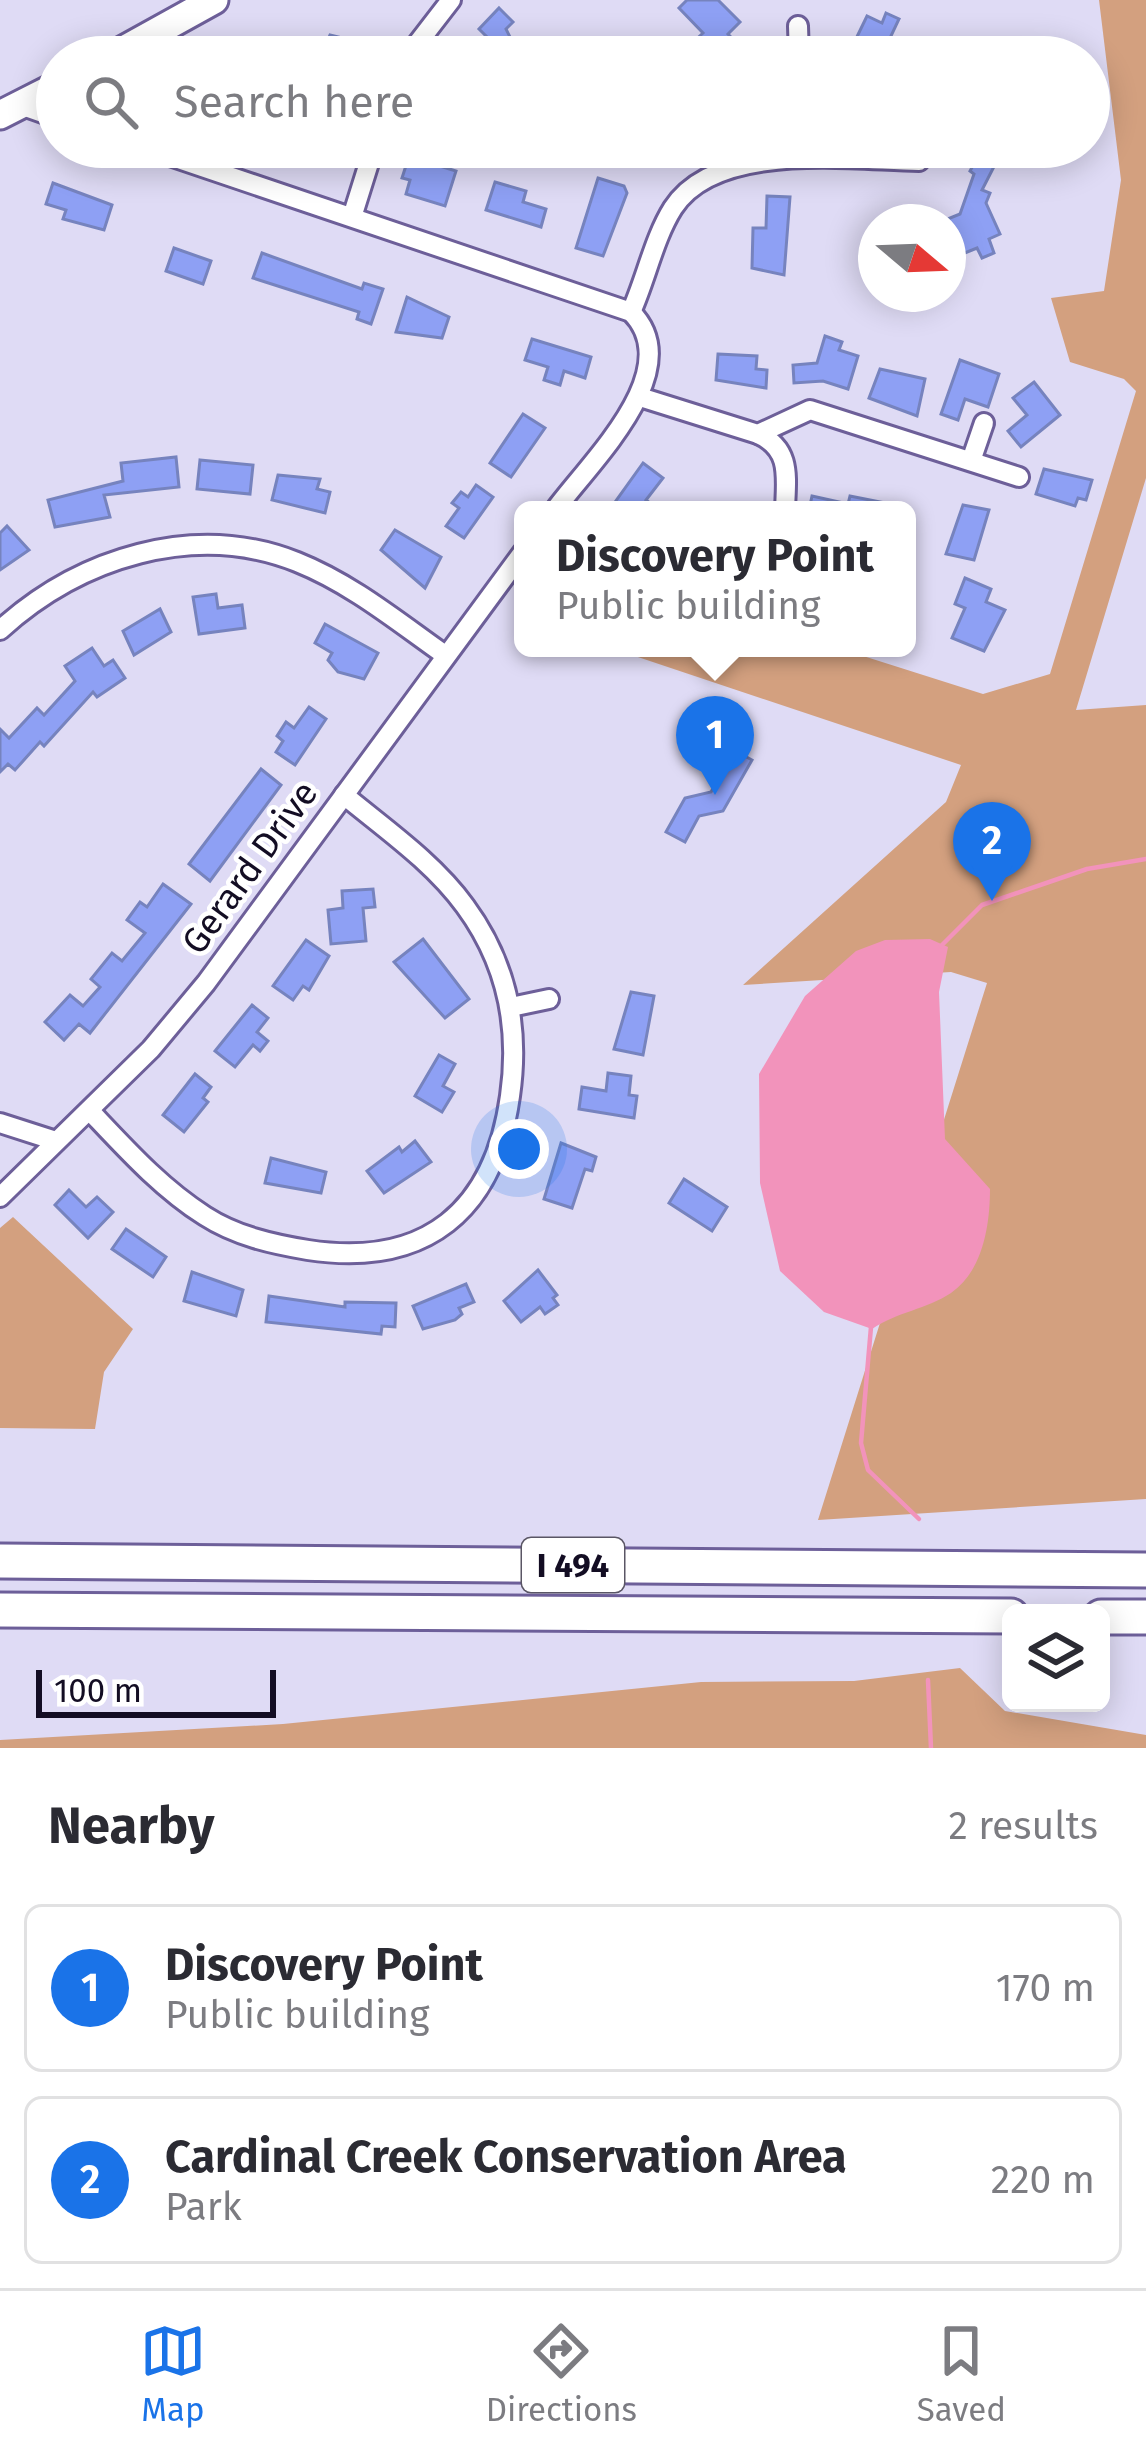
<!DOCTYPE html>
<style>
:root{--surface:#fff;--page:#f7f7f7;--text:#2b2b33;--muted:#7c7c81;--line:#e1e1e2;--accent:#1a73e8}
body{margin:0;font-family:"Fira Sans",sans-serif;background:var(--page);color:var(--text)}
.controls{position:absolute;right:36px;bottom:36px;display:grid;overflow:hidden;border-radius:18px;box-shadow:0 6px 30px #0003}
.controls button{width:108px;height:108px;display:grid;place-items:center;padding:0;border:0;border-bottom:3px solid var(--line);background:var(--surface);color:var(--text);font:60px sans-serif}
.compass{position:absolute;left:858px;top:204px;width:108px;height:108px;border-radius:50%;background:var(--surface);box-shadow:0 6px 30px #0003;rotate:109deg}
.scale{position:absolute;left:36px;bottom:30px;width:240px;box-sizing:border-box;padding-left:12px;border:6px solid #130d23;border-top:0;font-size:33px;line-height:42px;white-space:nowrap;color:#130d23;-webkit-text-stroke:9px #fff;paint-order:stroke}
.you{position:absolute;left:519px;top:1149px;width:42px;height:42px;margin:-30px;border:9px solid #fff;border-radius:50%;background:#1a73e8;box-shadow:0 0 0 18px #1a73e833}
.badge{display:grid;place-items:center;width:78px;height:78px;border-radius:50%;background:var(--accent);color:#fff;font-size:39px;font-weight:700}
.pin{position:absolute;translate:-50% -99px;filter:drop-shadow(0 3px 6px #0008)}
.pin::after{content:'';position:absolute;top:63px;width:42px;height:36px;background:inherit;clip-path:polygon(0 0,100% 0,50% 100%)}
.popup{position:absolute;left:514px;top:501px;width:402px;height:156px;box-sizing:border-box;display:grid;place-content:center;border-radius:18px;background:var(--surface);filter:drop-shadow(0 3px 9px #0005);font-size:39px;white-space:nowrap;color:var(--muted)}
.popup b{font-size:45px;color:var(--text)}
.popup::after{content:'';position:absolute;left:50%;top:100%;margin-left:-24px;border:24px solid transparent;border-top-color:var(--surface)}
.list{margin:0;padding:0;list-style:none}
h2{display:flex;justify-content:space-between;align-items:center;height:156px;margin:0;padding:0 48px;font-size:51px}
h2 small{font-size:39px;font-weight:400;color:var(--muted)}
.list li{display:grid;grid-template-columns:78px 1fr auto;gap:36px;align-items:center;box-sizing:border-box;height:168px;margin:0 24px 24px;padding:0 24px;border:3px solid var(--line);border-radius:18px}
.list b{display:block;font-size:45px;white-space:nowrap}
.list p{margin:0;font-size:39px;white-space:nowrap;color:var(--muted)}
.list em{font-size:39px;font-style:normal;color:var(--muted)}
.icon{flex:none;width:66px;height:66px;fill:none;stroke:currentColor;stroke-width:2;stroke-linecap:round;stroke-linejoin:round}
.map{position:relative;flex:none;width:1146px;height:1748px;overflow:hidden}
.search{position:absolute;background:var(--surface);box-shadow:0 6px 30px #0003;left:36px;right:36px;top:36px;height:132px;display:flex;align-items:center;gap:30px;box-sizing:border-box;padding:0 42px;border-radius:66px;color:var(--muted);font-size:45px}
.sheet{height:540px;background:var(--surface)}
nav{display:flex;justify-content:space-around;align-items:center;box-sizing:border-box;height:168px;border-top:3px solid var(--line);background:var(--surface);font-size:33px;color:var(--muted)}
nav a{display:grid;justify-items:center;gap:6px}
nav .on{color:var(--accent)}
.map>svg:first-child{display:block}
</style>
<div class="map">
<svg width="1146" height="1748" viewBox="0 0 1146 1748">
<rect width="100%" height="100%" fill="#dfdbf5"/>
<!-- green -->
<g fill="#d3a07f">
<path d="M1099,0H1146V478L1076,710L1146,705V1499L818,1520L987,983L951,972L743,985L946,802L961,765L611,648H838L983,694L1050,674L1136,391L1124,379L1070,362L1051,298L1104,291L1121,180Z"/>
<path d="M13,1217L133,1329L104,1372L95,1429L0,1428V1228Z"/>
<path d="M960,1668L1005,1711L1146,1735V1748H0V1740L283,1724L701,1682L854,1681Z"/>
</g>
<!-- water -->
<path fill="#f293bb" d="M930,939L948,947L939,992L945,1139L990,1189C990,1225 983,1271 951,1293C927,1309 897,1312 872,1329L824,1312L780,1271L760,1183L759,1074L805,996L856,951L885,940Z"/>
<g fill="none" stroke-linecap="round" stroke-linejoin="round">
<!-- stream -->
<g stroke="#f293bb" stroke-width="4.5">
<path d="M941,946L982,905L1087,869L1146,859"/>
<path d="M871,1327L861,1443L868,1470L919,1519"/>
<path d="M928,1680L931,1748"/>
</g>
</g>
<!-- building -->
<g fill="#8ea0f4" stroke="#7683be" stroke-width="3">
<path d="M687,0H718L740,22L728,34L750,57H677L703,33L679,8Z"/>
<path d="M499,8L513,22L506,29L515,47L505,57H469L488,38L479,29Z"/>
<path d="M886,13L899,19L890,38L927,57H859L862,51L852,47L867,16L882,23Z"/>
<path d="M330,35L367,44L361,57H320Z"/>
<path d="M412,147H436L430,163L456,171L445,206L406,194L410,180L402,178Z"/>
<path d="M983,147H1004L982,190L990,193L986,203L1000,234L989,239L994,253L982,258L977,248L960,255L945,220L960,214L974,174L970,171Z"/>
<path d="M598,178L624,186L627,193L603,256L576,248Z"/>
<path d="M495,182L526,191L523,202L546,209L541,227L486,210Z"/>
<path d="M53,183L112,205L104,230L63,219L66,210L46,204Z"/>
<path d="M767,196L790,197L784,275L752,268L753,228H766Z"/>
<path d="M174,248L211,261L203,284L166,271Z"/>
<path d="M262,253L362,289L364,283L383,289L371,324L357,319L359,312L253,278Z"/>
<path d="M407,297L449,317L442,338L396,332Z"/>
<path d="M825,336L842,342L839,350L858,356L848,389L823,381L794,383L793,365L817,363Z"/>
<path d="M532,339L591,357L585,378L564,371L560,385L544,380L548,367L525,360Z"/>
<path d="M718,354L757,356L756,369L767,370L766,388L716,380Z"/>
<path d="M960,360L999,374L988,407L965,399L958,420L941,414Z"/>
<path d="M880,369L925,379L917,416L869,398Z"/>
<path d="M1034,382L1060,415L1021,447L1008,431L1027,415L1013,398Z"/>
<path d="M523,414L545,428L511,477L490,463Z"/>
<path d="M176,457L179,487L104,495L110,517L55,527L48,500L123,481L121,463Z"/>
<path d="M200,460L253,465L250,494L197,489Z"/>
<path d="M643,463L663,478L646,500L659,510H620L613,505Z"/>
<path d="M1044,469L1092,480L1086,500L1078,498L1075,506L1036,494Z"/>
<path d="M278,475L320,479L317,489L330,492L325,513L272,500Z"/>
<path d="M476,485L493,497L464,538L446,526L459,508L452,503L461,492L468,497Z"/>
<path d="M812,496L848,504L850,496L890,504L889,510H809Z"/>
<path d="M963,505L989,510L974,560L946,554Z"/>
<path d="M7,526L29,550L0,570V533Z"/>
<path d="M395,530L441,557L425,588L381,550Z"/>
<path d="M965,578L991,589L986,602L1005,610L984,651L952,638L965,608L955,604Z"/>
<path d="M216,594L218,608L242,605L245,628L199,634L193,597Z"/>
<path d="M160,609L171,632L134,655L123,631Z"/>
<path d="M325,624L378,653L364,679L338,672L328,660L332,653L315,643Z"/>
<path d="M92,648L104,666L113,660L125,678L97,697L93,692L44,746L40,742L15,770L8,764L0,772V729L9,738L37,708L44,715L75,681L65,666Z"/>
<path d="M309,707L326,719L295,765L276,752L283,741L277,736L286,722L294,728Z"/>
<path d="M734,750L752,760L723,811L699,816L685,842L666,832L685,798L711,792Z"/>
<path d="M261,769L281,785L210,881L189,864Z"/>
<path d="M163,884L191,904L90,1033L79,1024L64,1040L45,1022L70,995L83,1006L100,987L91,979L112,953L122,961L145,933L127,920L140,902L147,907Z"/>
<path d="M373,889L375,907L363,908L366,941L331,944L328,910L343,908L342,891Z"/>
<path d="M423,939L469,999L445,1018L394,962Z"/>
<path d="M306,940L329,956L309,990L303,986L293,1000L273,986Z"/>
<path d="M631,992L654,996L643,1055L614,1049Z"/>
<path d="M252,1005L268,1018L257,1032L268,1041L260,1051L253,1045L235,1067L215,1051Z"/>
<path d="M439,1055L455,1064L443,1086L454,1092L442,1112L415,1096Z"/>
<path d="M608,1073L631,1076L629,1095L637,1096L634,1118L579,1109L582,1087L606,1091Z"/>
<path d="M195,1074L211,1087L203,1098L208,1102L184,1132L163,1115Z"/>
<path d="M415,1141L431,1162L384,1193L367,1171L399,1147L402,1152Z"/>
<path d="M561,1143L596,1157L592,1171L585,1169L572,1208L544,1199Z"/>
<path d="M271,1158L326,1172L321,1193L265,1183Z"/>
<path d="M684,1179L727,1207L712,1231L669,1203Z"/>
<path d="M69,1190L86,1207L97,1197L113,1212L88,1238L55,1205Z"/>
<path d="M126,1229L166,1257L153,1277L112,1249Z"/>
<path d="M538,1270L557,1295L553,1298L558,1305L545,1314L540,1307L521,1322L504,1301Z"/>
<path d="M192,1272L243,1290L236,1316L184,1301Z"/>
<path d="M466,1284L474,1302L459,1308L462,1314L455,1320L423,1329L413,1306Z"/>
<path d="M269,1296L345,1307V1302L396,1303L395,1327L382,1326L381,1334L266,1322Z"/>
</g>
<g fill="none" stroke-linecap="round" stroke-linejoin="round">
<!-- street casing -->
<g stroke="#6d5f99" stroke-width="24">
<g id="street">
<path d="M798,26L799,57"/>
<path d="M407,57L451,0"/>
<path d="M20,105L57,118"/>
<path d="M143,147L631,312C689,370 590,462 555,510"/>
<path d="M353,214L374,147"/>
<path d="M631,312C646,279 654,238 673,208C716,141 849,160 919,161"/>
<path d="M640,397L758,434L810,410L1019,477"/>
<path d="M758,434C792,449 786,478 785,510"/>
<path d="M971,461L984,423"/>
<path d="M0,630C79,558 194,521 297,562C352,584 398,622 445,655"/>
<path d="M511,1007L549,999"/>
<path d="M90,1111C126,1149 161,1188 205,1216C236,1236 272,1244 308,1250C426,1268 494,1211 510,1096C520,1027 507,963 465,906C433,862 385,829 344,795"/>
<path d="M0,1123L56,1141"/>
<path d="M0,1197L151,1049L206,983L523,552"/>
</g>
</g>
<!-- secondary casing -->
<g stroke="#6d5f99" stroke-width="33">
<g id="secondary">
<path d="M111,57L214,0"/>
<path d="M0,115L57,86"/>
</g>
</g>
<!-- highway casing -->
<g stroke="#6d5f99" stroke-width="39">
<g id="highway">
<path d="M0,1561L1146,1570"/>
<path d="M0,1610L1011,1616"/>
<path d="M1101,1617H1146"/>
</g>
</g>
<!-- street -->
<use href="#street" stroke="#fff" stroke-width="18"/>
<!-- secondary -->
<use href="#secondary" stroke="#fff" stroke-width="27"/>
<!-- highway -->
<use href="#highway" stroke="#fff" stroke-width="33"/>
</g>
<g text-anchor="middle" stroke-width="9" stroke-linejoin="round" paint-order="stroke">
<!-- shield labels -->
<rect fill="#fff" stroke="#5a5665" stroke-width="3" x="522" y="1538" width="102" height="54" rx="9"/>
<g font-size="33" font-weight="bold" fill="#130d23">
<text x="573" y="1577">I 494</text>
</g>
<!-- street labels -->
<g font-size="36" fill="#130d23" stroke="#fff">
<text transform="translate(249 867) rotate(-54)" y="13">Gerard Drive</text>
</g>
</g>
</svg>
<div class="controls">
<button><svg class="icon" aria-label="layers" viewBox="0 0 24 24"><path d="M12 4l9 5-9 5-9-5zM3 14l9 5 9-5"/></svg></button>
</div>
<svg class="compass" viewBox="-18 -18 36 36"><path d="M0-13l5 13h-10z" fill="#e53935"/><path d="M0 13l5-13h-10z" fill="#7c7c81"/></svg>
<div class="scale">100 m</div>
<div class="you"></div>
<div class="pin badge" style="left:715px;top:795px">1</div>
<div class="popup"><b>Discovery Point</b>Public building</div>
<div class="pin badge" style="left:992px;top:901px">2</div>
<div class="search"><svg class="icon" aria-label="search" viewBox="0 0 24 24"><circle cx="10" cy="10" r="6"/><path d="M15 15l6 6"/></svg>Search here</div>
</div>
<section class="sheet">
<h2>Nearby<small>2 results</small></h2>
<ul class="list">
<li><span class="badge">1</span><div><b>Discovery Point</b><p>Public building</p></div><em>170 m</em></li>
<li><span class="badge">2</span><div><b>Cardinal Creek Conservation Area</b><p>Park</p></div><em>220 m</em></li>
</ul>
</section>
<nav>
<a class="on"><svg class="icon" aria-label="map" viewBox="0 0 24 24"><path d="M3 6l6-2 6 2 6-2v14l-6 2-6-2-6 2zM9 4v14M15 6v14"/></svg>Map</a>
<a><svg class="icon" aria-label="directions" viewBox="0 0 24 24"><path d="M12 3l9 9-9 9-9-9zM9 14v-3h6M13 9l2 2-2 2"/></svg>Directions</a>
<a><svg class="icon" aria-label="saved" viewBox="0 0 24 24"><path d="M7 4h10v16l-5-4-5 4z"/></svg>Saved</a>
</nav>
